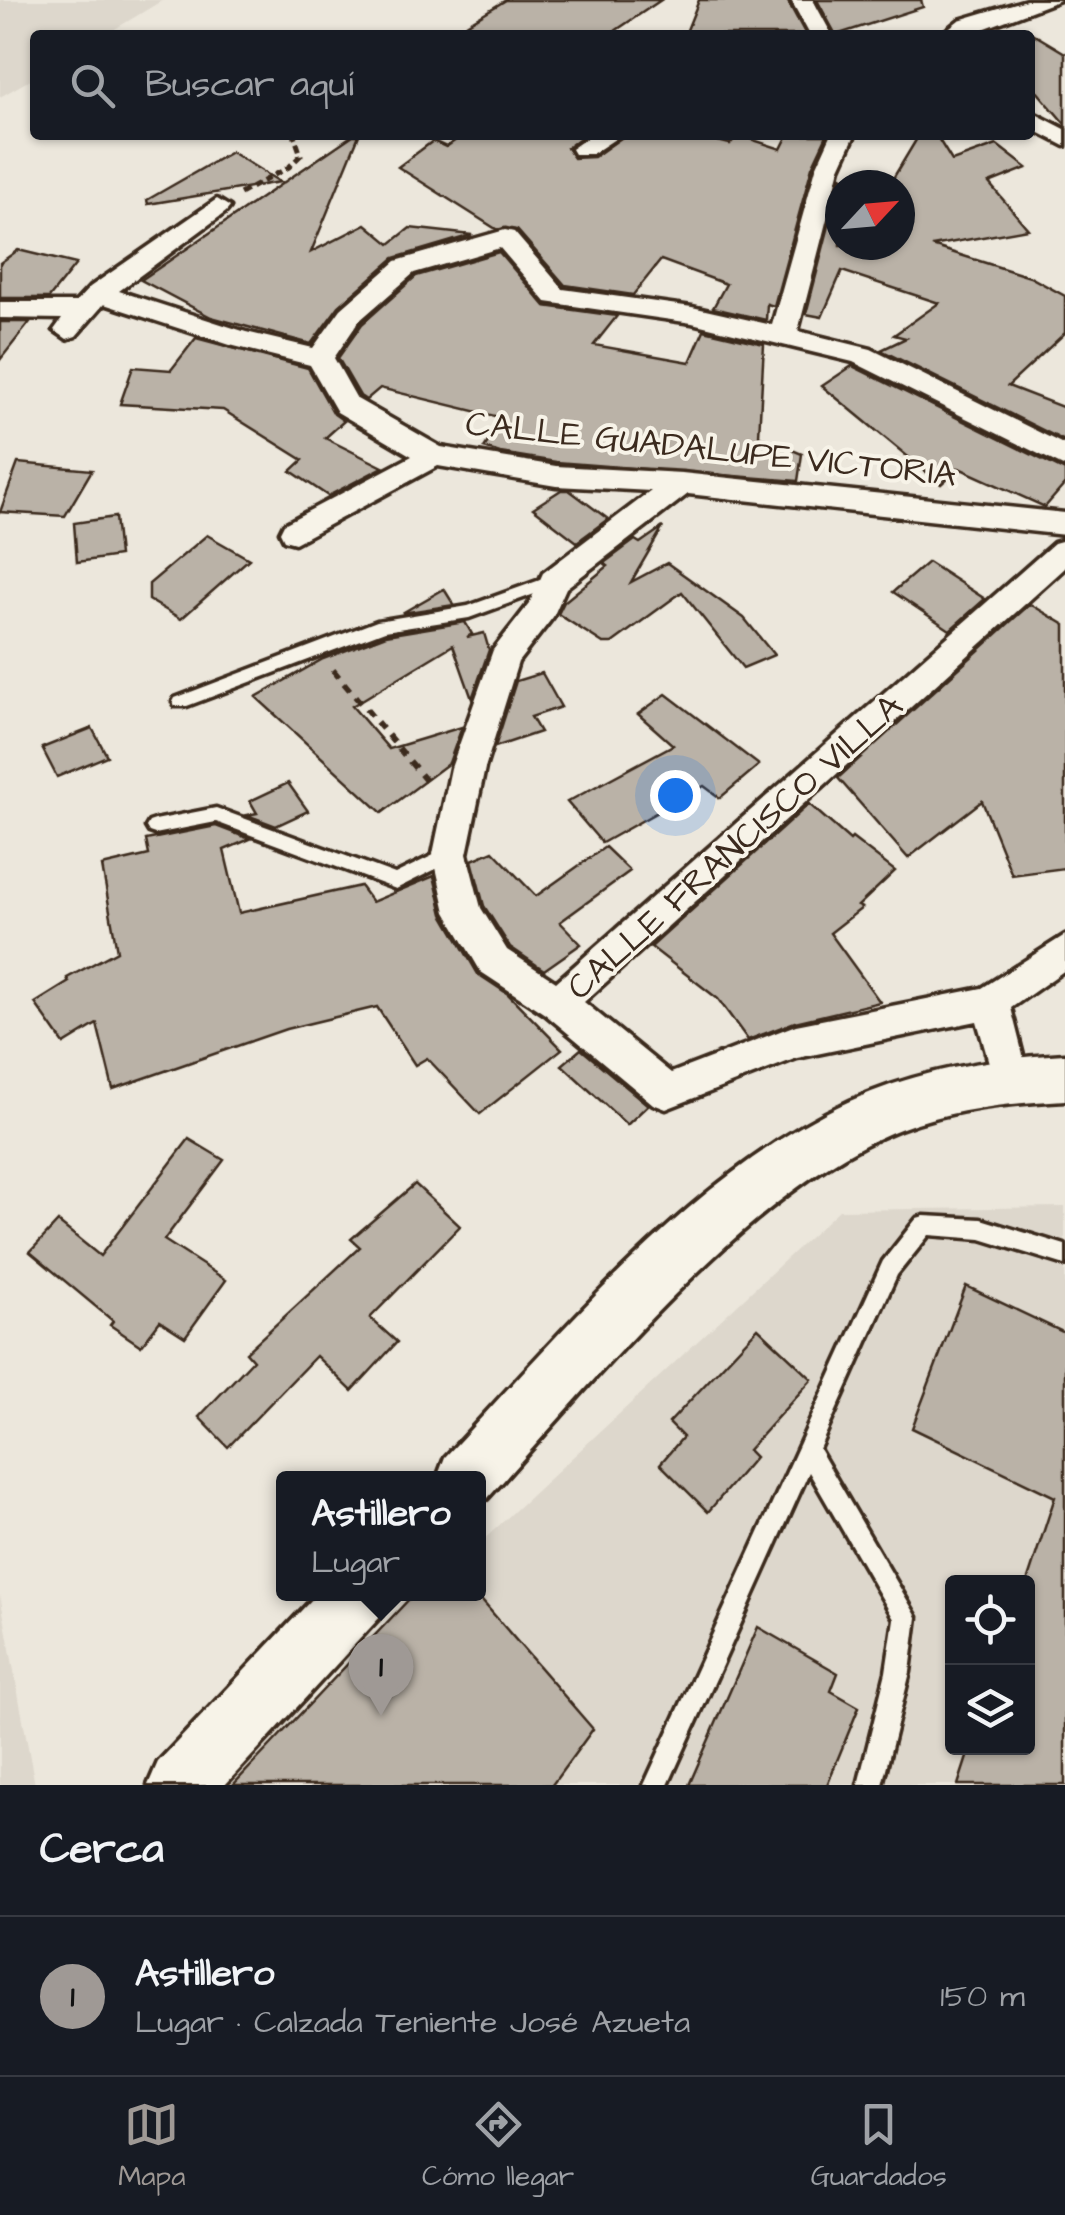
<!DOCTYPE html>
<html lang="es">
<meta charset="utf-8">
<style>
:root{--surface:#171b24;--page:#20242c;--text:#f1f3f6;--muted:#9ea1a6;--line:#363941;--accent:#9f9995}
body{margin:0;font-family:"Architects Daughter",sans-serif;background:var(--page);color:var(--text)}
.controls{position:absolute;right:30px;bottom:30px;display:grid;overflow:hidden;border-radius:10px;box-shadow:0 2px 8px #0004}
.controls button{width:90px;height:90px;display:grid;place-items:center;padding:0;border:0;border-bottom:2px solid var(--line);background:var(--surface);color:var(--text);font:50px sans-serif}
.compass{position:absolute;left:825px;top:170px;width:90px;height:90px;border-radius:50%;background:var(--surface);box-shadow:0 2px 8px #0004;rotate:64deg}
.you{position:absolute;left:675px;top:795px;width:35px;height:35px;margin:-25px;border:8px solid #fff;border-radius:50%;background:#1a73e8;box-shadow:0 0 0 15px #1a73e833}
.badge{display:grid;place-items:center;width:65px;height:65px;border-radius:50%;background:var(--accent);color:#111;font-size:32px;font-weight:700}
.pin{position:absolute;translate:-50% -82px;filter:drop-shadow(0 2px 5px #0008)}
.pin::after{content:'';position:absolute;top:52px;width:35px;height:30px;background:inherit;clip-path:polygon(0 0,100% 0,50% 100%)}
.popup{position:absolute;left:276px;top:1471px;width:210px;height:130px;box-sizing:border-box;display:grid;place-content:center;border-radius:10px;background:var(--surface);filter:drop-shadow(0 2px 8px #0005);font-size:32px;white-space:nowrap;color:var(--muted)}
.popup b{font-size:38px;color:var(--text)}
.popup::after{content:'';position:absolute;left:50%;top:100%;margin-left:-20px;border:20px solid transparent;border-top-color:var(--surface)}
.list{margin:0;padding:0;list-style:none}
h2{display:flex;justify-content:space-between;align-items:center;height:130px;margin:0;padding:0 40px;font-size:42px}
h2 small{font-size:32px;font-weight:400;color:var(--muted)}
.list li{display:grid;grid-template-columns:65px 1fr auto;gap:30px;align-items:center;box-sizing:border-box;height:160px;padding:0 40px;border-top:2px solid var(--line)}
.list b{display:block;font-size:38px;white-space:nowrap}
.list p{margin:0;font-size:32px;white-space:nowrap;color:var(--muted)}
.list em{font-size:32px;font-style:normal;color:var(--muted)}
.icon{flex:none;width:55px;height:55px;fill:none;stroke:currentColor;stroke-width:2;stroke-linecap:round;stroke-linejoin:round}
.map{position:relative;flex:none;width:1065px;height:1785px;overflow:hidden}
.search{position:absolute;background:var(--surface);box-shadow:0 2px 8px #0004;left:30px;right:30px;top:30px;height:110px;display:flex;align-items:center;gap:25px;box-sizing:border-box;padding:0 35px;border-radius:10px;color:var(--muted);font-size:38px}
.sheet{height:290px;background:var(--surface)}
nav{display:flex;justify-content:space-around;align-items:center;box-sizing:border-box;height:140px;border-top:2px solid var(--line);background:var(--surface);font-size:28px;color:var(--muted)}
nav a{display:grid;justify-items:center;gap:5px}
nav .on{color:var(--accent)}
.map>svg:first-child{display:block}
</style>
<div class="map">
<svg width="1065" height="1785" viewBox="0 0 1065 1785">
<rect width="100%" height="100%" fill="#ece7dc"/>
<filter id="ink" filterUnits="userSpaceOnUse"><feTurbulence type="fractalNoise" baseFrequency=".01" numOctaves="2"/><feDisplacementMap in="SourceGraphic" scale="20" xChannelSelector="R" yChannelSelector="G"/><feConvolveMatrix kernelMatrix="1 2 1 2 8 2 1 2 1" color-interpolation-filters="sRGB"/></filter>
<g filter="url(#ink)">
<!-- built -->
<g fill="#ddd7cc" fill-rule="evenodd">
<path d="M0,0H163L105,35H35V77L0,97Z"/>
<path d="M1065,1207V1785H219L425,1594H478L479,1544L839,1210ZM952,1582H1028V1748H952Z"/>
<path d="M0,1595L35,1785H0Z"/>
</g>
<!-- building -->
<g fill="#bab2a7" stroke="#3b2a1e" stroke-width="2.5">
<path d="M506,0H661L609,35H448Z"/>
<path d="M699,0H787L806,35H685Z"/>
<path d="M817,0H921L923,7L836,35Z"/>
<path d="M1030,32L1065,53V124L1030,83Z"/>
<path d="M353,135H359L311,252L366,224L390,244L410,228L472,235L394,258L339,306L311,344L211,317L141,280Z"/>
<path d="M463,135H584L567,148L574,158L594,157L625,135H693L730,144L738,135L781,149L788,135H827L812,167L774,306L767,304L766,320L713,308L726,284L661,260L633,295L565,285L517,230L496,229L398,167L433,141L446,147Z"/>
<path d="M919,135H936L952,161L997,145L1027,168L989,183L1028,229L932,246L1030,277L1065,296V333L1008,386L1065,408V441L881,350L906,338L894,335L939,303L842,271L822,317L806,314L842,176L856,185H840V245H900V185H889Z"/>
<path d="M231,152L280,182L148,204L147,200Z"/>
<path d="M18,250L76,264L49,298H0V263Z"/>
<path d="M499,252L545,306L617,316L594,345L690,362L704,330L764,344L759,436L802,454L798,481L556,462L500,453L484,448L503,418L380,388L366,400L360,396L338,358L362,324L416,276Z"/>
<path d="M0,322H30L0,360Z"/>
<path d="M196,338L308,368L334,414L344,421L325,438L383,467L328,496L291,471L303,460L223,410L120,404L133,367L171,370Z"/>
<path d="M852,366L1065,471V484L1045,507L959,468L941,484L822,386Z"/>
<path d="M18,463L92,470L65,516L0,512Z"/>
<path d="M561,490H569L608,519L577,542L533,508Z"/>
<path d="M115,517L119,556L77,562L74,523Z"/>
<path d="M663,527L631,582L667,563L744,618L774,655L743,668L682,592L612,643H603L558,614L564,602L608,566L604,563L635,540L640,543Z"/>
<path d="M207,535L249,559L181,619L149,600V584Z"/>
<path d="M928,562L985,599L950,630L893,592Z"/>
<path d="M444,589L454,605L402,613Z"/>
<path d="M1030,604L1065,625V868L1012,875L982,801L908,858L838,778Z"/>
<path d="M465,622L472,634L467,637L484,633L489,650L472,699L453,645L352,706L389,749L462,727L449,763L382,813L256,697L323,659L386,635Z"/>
<path d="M542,673L561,707L531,717L540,732L495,747L516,681Z"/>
<path d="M666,694L759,765L720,798L704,786L602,843L567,802L673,745L638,714Z"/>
<path d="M92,728L107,756L57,777L42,748Z"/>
<path d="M288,783L308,811L276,826L247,815L257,813L250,801Z"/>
<path d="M809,804L850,840L852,838L895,871L858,906L862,908L830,933L880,1002L795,1022L748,1040L718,999L651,947Z"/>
<path d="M216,826L250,839L224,850L239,913L360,886L372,902L434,876L443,914L478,974L508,994L562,1049L480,1114L427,1058L415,1065L377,1007L286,1029L113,1089L97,1024L64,1044L35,1003L69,982L67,978L117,951L102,866L149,855L146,840Z"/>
<path d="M605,847L630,871L560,922L581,944L544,970L510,947L484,906L472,860L493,851L536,896Z"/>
<path d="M581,1049L648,1105L627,1125L562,1065Z"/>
<path d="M189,1139L224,1160L164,1240L226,1280L185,1337L160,1321L141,1346L110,1325L113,1321L30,1252L58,1222L100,1256Z"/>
<path d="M415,1184L460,1226L370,1318L397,1342L352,1391L316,1356L228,1447L199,1417L253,1360L246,1352L360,1247L351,1239Z"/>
<path d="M966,1286L1065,1333V1785H958L970,1748H1028V1579L1055,1497L912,1428Z"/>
<path d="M758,1328L812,1379L748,1450L755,1457L708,1512L660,1464L683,1437L669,1423Z"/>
<path d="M414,1594H476L593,1729L552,1785H233Z"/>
<path d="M758,1627L838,1673L831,1691L859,1707L827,1785H689Z"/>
</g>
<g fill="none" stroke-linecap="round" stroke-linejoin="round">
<!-- service casing -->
<g stroke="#3b2a1e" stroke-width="7">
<g id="service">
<path d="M554,575L559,577L562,581L559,585L469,618L385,631L187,706H175L173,702L175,698L377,621L468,606Z"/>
<path d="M216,808L395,874L450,847L456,849L459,854L456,859L396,889L216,822L155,834L149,832L146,827L149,822L155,820Z"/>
<path d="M924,1216L981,1219L1065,1245V1265L981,1239L929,1235L897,1275L819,1449L917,1617L910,1672L882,1785H858L886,1672L894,1619L809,1472L668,1785H644L883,1261L917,1218Z"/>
</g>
</g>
<!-- minor casing -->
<g stroke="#3b2a1e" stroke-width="7">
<g id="minor">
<path d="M791,0H813L832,35H810Z"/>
<path d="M1026,0H1060L967,35H940L959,20Z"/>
<path d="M1030,111L1065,129V146L1030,128Z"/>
<path d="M591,135H621L592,154H574L571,149Z"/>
<path d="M831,135H855L840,168L798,331L871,349L1065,445V467L853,362L692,323L546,302L500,248L414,273L359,321L334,358L357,399L441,447L556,466L682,473L1065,513V535L688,494L566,588L553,617L518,662L485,768L467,854L481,908L507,950L556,982L1054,543L1065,540V568L584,1002L671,1073L796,1025L982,988L1065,935V970L1011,1008L1029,1079L1023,1091L1010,1096L997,1091L977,1021L797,1058L666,1109L653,1104L545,1014L481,972L446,912L433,854L451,768L493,650L529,604L543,573L651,491L556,486L438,466L295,543L284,540L280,532L284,524L412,456L337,412L310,365L230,345L104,304L76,336L67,339L54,330L62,319L0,318V302H76L90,287L217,199L230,207L226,212L119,291L246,332L313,348L341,309L396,261L505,230L514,232L563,289L692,307L772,325L816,168Z"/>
</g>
</g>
<!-- secondary casing -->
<g stroke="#3b2a1e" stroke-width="7">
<g id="secondary">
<path d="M1065,1054V1100C1010,1103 952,1109 900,1129C751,1187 594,1381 487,1499L478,1502V1478H437L445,1457C562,1332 692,1174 850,1101C918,1070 991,1058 1065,1054Z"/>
<path d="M317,1594H390L381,1616L225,1785H148L158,1762Z"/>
</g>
</g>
<!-- path-far1 -->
<path stroke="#3b2a1e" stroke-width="5" stroke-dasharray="8 5" stroke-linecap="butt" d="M240,194L289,167L301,155L294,135"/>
<!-- path -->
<path stroke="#3b2a1e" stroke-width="6" stroke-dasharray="9 8" stroke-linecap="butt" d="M333,670L428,783"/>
<!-- service -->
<use href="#service" fill="#f7f3e8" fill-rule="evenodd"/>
<!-- minor -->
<use href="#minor" fill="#f7f3e8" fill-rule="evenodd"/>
<!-- secondary -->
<use href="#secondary" fill="#f7f3e8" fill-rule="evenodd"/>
</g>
</g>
<g text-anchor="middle" stroke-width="8" stroke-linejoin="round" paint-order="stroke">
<!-- street labels -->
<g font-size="35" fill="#3b2a1e" stroke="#f7f3e8">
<text transform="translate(711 448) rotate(6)" y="12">CALLE GUADALUPE VICTORIA</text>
<text transform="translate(734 846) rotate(-42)" y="12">CALLE FRANCISCO VILLA</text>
</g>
</g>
</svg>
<div class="controls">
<button><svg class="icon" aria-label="locate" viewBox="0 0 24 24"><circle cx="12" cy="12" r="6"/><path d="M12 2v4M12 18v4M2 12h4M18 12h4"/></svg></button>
<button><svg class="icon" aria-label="layers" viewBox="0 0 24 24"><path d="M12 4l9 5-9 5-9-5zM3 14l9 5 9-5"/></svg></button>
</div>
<svg class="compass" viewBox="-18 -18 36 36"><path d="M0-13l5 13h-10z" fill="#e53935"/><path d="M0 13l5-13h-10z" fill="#9ea1a6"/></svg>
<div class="you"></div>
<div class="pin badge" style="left:381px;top:1716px">1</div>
<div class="popup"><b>Astillero</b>Lugar</div>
<div class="search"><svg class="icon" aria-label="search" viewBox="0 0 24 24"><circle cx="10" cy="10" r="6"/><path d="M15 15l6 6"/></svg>Buscar aquí</div>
</div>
<section class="sheet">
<h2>Cerca<small></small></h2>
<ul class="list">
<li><span class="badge">1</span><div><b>Astillero</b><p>Lugar · Calzada Teniente José Azueta</p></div><em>150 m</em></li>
</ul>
</section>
<nav>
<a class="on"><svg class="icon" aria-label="map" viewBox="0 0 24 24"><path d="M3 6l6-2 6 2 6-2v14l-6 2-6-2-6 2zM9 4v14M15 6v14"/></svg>Mapa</a>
<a><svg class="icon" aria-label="directions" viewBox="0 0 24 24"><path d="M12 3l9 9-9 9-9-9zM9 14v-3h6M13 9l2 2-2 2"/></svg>Cómo llegar</a>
<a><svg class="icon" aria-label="saved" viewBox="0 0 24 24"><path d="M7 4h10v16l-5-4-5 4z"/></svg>Guardados</a>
</nav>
